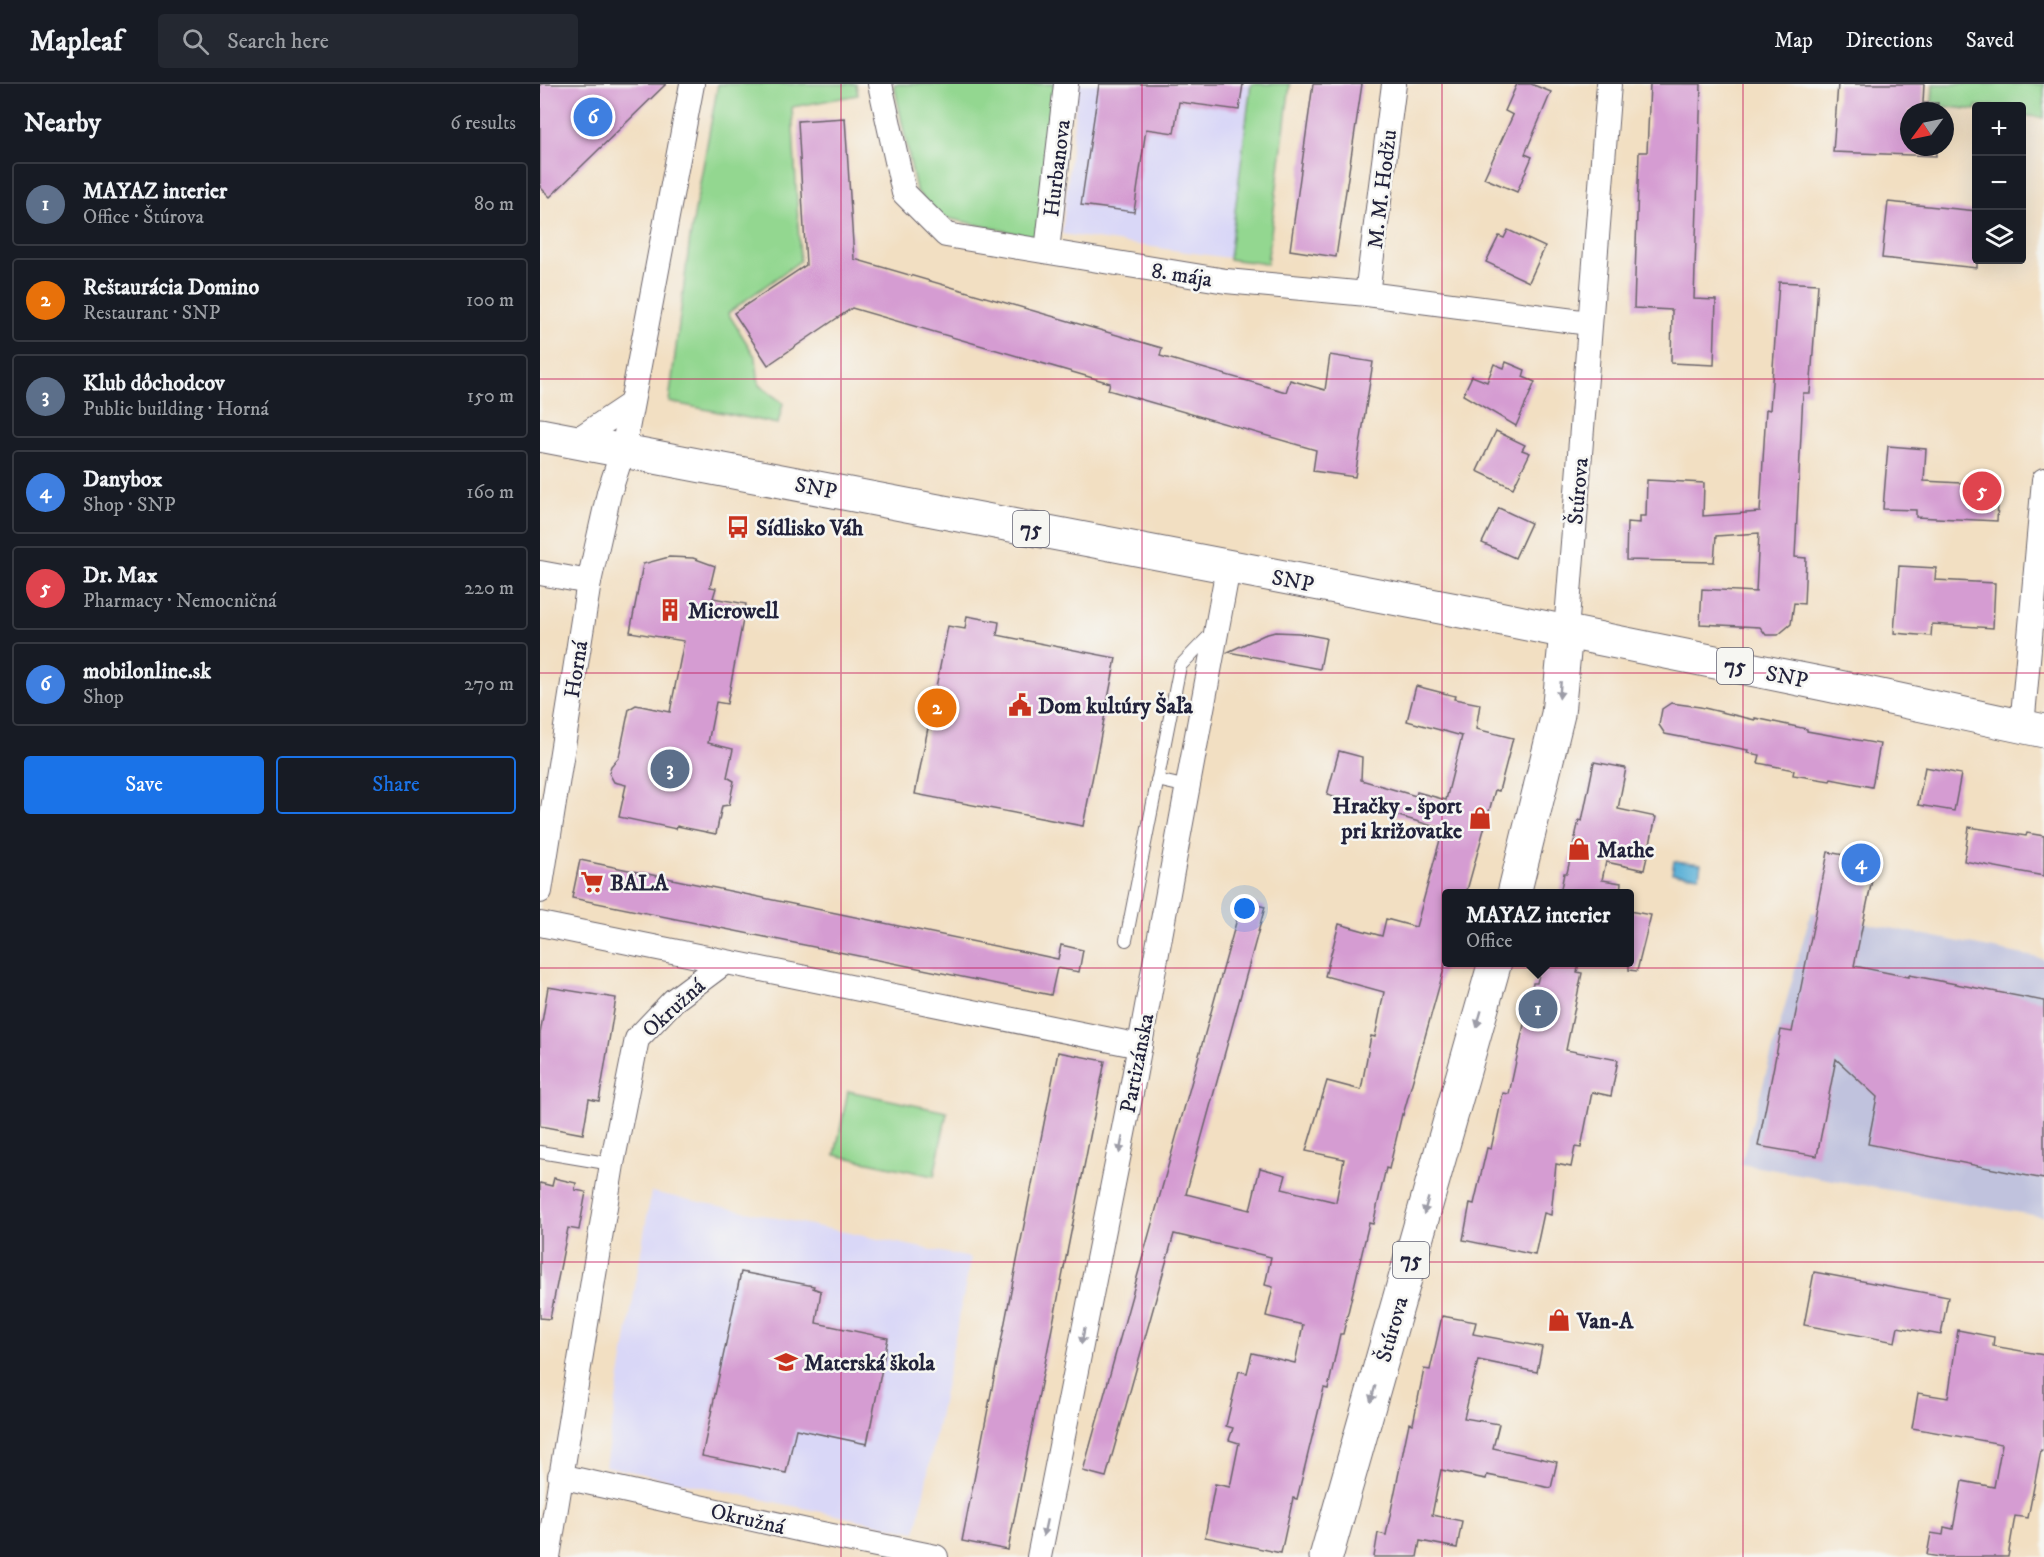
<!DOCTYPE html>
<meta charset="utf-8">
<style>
:root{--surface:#171b24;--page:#242831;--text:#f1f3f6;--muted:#9ea1a6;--line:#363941;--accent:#1a73e8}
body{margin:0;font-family:"IM FELL DW Pica",serif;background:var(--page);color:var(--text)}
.controls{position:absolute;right:18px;top:18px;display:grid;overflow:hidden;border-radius:6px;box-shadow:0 6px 24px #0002}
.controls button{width:54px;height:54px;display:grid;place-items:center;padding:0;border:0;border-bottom:2px solid var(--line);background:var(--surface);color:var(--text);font:30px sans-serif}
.compass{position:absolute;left:1360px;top:18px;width:54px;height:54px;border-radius:50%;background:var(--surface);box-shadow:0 6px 24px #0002;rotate:237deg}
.you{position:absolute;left:705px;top:825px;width:21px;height:21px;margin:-15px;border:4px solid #fff;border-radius:50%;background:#1a73e8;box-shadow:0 0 0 9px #1a73e833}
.badge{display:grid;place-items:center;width:39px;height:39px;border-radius:50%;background:var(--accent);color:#fff;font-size:20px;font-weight:700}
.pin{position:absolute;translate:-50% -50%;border:3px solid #fff;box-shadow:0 2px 6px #0006}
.popup{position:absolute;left:902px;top:805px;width:192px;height:78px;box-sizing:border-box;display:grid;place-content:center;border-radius:6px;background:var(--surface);filter:drop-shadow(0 2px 4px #0005);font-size:20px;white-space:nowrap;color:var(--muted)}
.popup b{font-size:22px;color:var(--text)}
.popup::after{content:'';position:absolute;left:50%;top:100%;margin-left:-12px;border:12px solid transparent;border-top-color:var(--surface)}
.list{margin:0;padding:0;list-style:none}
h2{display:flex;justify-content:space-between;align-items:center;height:78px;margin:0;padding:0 24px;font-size:26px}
h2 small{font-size:20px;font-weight:400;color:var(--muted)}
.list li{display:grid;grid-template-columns:39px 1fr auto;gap:18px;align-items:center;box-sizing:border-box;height:84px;margin:0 12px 12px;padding:0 12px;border:2px solid var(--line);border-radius:6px}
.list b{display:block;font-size:22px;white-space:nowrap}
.list p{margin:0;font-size:20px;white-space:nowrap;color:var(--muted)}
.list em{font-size:20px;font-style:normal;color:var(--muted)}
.actions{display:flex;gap:12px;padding:18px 24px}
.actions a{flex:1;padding:14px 0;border:2px solid var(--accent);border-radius:6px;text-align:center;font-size:21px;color:var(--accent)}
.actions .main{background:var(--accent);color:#fff}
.icon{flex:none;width:33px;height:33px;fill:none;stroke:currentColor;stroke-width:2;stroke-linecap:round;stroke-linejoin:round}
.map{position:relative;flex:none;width:1504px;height:1473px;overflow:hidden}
header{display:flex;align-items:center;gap:36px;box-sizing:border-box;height:84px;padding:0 30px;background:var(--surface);border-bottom:2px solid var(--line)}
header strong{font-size:28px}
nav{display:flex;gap:33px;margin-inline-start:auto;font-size:21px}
.search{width:420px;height:54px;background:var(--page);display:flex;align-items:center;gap:15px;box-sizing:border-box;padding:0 21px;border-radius:6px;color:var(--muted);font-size:22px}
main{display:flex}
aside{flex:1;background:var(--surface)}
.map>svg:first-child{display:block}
</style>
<header>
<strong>Mapleaf</strong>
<div class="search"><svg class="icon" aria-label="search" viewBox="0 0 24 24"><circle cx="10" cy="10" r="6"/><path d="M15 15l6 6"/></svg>Search here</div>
<nav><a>Map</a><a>Directions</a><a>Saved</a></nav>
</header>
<main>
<aside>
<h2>Nearby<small>6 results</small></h2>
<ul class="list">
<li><span class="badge" style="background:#5c6f8a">1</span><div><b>MAYAZ interier</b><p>Office · Štúrova</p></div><em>80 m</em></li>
<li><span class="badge" style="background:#e8710a">2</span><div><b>Reštaurácia Domino</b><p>Restaurant · SNP</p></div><em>100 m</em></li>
<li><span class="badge" style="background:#5c6f8a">3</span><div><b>Klub dôchodcov</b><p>Public building · Horná</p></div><em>150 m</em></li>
<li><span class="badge" style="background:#3f7fe0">4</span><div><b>Danybox</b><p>Shop · SNP</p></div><em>160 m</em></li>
<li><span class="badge" style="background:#e0444e">5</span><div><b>Dr. Max</b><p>Pharmacy · Nemocničná</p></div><em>220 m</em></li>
<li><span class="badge" style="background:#3f7fe0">6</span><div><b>mobilonline.sk</b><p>Shop</p></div><em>270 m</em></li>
</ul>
<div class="actions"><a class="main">Save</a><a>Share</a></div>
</aside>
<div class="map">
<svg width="1504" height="1473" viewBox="0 0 1504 1473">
<rect width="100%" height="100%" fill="#f6f6f2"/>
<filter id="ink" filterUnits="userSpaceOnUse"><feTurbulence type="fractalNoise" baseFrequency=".0167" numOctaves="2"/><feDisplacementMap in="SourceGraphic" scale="12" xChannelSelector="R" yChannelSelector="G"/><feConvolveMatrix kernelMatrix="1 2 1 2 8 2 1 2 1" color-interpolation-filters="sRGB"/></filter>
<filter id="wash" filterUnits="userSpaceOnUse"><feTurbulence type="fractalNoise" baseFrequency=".008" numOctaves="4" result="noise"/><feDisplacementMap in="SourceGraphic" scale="24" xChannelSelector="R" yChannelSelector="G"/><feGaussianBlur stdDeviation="1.35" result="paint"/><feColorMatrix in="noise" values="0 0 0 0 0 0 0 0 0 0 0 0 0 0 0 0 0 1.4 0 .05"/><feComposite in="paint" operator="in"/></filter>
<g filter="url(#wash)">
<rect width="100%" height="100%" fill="#f2dfc2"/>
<!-- built -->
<g fill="#d9d7f7">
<path d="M538,0H710L689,174L522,150Z"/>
<path d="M111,1108L431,1174L376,1448L65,1382Z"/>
</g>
<!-- industrial -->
<path fill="#c0c2dd" d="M1271,828L1504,875V1133L1201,1080Z"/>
<!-- green -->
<g fill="#93d790" stroke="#5a7c66" stroke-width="1.5">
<path d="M178,0H316L318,11L252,23L260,177L188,229L216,274L219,301L243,319L238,340L129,318L150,154Z"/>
<path d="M354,0H518L502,155L398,132L376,106Z"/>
<path d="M711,0H750L727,180L689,175Z"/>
<path d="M1393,0H1504V34L1482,31V22H1436V26L1392,21Z"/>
<path d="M308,1007L407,1028L394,1092L295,1071Z"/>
</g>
<!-- water -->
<path fill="#5bb1d7" stroke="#3e6a89" stroke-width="1.5" d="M1134,777L1161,780L1159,792L1132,789Z"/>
<g id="blocks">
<!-- building -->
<g fill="#d59cd2">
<path d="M0,0H126L10,113L0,103Z"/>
<path d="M559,0H703L699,26L639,18L634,49L606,45L594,128L541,121Z"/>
<path d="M773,0H822L796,173L750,166Z"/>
<path d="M977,0H991L1011,8L985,70L992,73L977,108L944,94L973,31L965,27Z"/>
<path d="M1110,0H1161L1154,215L1176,216L1174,281L1131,279L1132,226L1094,224L1099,68H1107Z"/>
<path d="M1298,0H1384L1383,19H1398L1397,27H1369V63H1396V72L1293,68Z"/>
<path d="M305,34L314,175L622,264L620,272L746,308L750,296L785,306L790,271L833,278L815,393L773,387L776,366L568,306L570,299L312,224L228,281L194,229L266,181L258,37Z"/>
<path d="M1348,118L1437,127V184L1342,174Z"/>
<path d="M968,146L1005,163L989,198L946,178L959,152L964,154Z"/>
<path d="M1239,198L1278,200L1270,309H1263L1255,473L1266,474L1264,520L1254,519L1251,540L1238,551H1226L1220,543L1160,540L1162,505L1216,508L1219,449L1176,452L1174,478L1086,476L1087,438L1100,439V432H1106L1107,396L1164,399L1163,432L1220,428L1226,325L1230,326Z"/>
<path d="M966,278L985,286L983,293L995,298L976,342L923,311L932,292L947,298L954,280L964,284Z"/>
<path d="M956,347L985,361L982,366L990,369L973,404L937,387Z"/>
<path d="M1348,362L1386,365L1384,397L1459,401L1457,437L1376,433V426L1343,425Z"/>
<path d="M959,424L991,439L975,474L942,459Z"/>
<path d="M129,473L153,474L175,482L170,503L176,504L173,514L206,520L187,620L176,618L168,659L193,665L187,693L194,697L189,721L182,722L176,750L137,742L136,745L79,733L86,701L74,698L69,689L71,682L79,673L89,625L96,621L130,628L144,557L90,548L103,480Z"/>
<path d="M1359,482L1396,484L1395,496L1455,499L1453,544L1392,540L1391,552L1354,549Z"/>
<path d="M427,532L459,538L457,551L576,574L543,742L375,710L408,542L425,545Z"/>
<path d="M735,548L759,549L786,554L780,585L688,568L724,551Z"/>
<path d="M876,602L915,612L914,615L940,620L936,645L973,654L959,707L955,706L926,810H906V878L863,1031L862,1030L849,1085L846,1084L833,1140L829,1139L803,1250H800L788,1305L784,1304L757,1415L753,1414L741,1469L665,1453L675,1400L690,1403L699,1359L689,1356L693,1344L686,1342L699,1287L707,1289L712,1269L755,1279L763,1241L726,1232L733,1203L725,1201L731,1173L634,1150L566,1393L543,1387L702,817L725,823L646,1110L710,1126L720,1084L746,1091L742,1105L796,1118L804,1075L766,1067L787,997L821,1006L831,952L835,953L844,908L785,892L799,840L842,852L846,835L876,843L903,745L787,711L799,667L822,673L821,696L876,712L877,708L906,716L922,652L867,637Z"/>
<path d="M1131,619L1160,623L1215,636V634L1267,645V647L1340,660L1332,703L1291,695L1290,697L1253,691L1254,686L1218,679L1220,671L1207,669L1208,666L1125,650L1119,641L1122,625Z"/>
<path d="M1054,678L1086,684L1078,725L1116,733L1104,786L1066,778L1062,796L1081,799L1080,810H1020L1024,789H1027L1039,736L1042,737Z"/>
<path d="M1385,683L1421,690L1414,727L1378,721Z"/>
<path d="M1429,743L1486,752L1487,749L1504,752V792L1424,777Z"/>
<path d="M1288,768L1336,777L1314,882L1369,893V891L1504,917V1095L1328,1060L1337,1013L1296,975L1277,1072L1218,1062L1241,946L1252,948Z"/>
<path d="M40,776L518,875L521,861L543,866L539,888L517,884L511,911L32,814Z"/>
<path d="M1089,827L1111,831L1097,887L1089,886Z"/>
<path d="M1002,879H1039L1037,888L1042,889L1026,966L1078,976L1071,1012L1052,1008L1041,1064L1035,1063L1031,1083L1016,1080L1011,1131L1004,1129L995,1171L923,1156L930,1119L934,1120L947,1064L951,1065L963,1009L969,1010L993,899H997Z"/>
<path d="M8,903L76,914L59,1017L49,1015L43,1050L0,1042V950Z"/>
<path d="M518,968L565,977L468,1466L422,1457Z"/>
<path d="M14,1094L36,1099L35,1106L46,1108L39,1146L28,1144L10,1235L0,1234V1099L12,1102Z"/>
<path d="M201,1188L274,1202L273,1204L281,1207L276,1239L348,1254L327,1360L256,1345L246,1389L162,1372Z"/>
<path d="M1274,1188L1408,1213L1401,1251L1358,1243L1355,1258L1264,1241Z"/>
<path d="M902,1232L936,1238L933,1250L1002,1263L997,1288L938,1276L924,1334L959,1340L953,1364L1017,1378L1011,1404L947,1391L946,1395L901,1386L892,1431L922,1437L917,1464L880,1457L877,1473H834L838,1449L846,1451L869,1339L873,1340L884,1285L890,1286Z"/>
<path d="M1418,1246L1454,1253L1453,1262L1504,1271V1367L1501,1366L1488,1434L1475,1432L1468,1473H1400L1387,1471L1391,1449L1403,1451L1404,1443L1413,1445L1422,1397L1454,1403L1462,1360L1372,1344L1378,1309L1408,1314Z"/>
</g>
</g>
</g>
<g filter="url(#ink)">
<use href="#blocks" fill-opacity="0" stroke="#6b646a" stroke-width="1.5"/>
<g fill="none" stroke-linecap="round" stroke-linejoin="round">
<!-- service casing -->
<g stroke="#6b646a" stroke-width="14">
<g id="service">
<path d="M617,696L648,703"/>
<path d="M586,856L640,582L672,549"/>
<path d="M0,1068L72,1080"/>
</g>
</g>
<!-- minor casing -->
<g stroke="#6b646a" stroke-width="26">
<g id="minor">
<path d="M340,0L364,109L406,151L686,197L827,210L1049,239"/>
<path d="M507,167L526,0"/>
<path d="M827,210L854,0"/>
<path d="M34,358L91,320"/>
<path d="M0,489L49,498"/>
<path d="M1026,548L1069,0"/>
<path d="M1482,643L1504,396"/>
<path d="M0,807L49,498L69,409L83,366L152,0"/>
<path d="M0,840L600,962"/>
<path d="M20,1392L267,1447L396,1473"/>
<path d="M8,1473L72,1080L97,955L134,916L185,878"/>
<path d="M499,1473L592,1004L688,484"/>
</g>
</g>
<!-- primary casing -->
<g stroke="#6b646a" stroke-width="35">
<g id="primary">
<path d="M0,351L958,534L1289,601L1504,647"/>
<path d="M974,810L1018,630L1026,548"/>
<path d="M786,1473L955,878"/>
</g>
</g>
<!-- service -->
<use href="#service" stroke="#fff" stroke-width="12"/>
<!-- minor -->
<use href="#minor" stroke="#fff" stroke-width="24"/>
<!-- primary -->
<use href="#primary" stroke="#fff" stroke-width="33"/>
</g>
<!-- one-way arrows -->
<defs><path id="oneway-solid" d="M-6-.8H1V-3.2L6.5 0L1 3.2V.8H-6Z" transform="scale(1.5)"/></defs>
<g fill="#9c9ca7">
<use href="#oneway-solid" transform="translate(1020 606) rotate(95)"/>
<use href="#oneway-solid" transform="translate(939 935) rotate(106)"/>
<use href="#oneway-solid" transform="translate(581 1061) rotate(101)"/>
<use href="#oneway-solid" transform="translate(886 1122) rotate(106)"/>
<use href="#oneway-solid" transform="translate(543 1252) rotate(101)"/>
<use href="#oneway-solid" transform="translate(833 1310) rotate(106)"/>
<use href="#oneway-solid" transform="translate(505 1444) rotate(102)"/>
</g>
</g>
<!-- grid -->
<path fill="none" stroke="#c2185b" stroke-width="1.5" stroke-opacity="0.55" d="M301,0V1473M602,0V1473M902,0V1473M1203,0V1473M0,295H1504M0,589H1504M0,884H1504M0,1178H1504"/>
<!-- icons -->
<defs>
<g id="bus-bare" transform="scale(1.8)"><path d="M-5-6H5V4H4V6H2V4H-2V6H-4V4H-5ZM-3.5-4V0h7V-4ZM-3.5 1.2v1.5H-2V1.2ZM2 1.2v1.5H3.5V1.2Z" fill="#c8321e" stroke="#f6f6f2" stroke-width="2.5" paint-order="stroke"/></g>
<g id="building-bare" transform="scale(1.8)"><path d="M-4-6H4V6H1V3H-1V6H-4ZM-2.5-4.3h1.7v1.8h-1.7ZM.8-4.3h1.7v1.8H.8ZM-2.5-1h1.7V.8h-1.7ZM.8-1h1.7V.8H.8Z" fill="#c8321e" stroke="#f6f6f2" stroke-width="2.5" paint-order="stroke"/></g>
<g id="civic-bare" transform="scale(1.8)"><path d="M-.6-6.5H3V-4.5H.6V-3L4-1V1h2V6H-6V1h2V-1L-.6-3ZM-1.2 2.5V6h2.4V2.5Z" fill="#c8321e" stroke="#f6f6f2" stroke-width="2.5" paint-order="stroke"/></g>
<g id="shop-bare" transform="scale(1.8)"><path d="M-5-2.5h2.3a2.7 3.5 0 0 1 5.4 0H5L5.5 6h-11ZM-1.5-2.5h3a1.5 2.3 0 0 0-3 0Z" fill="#c8321e" stroke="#f6f6f2" stroke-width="2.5" paint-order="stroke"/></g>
<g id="supermarket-bare" transform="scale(1.8)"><path d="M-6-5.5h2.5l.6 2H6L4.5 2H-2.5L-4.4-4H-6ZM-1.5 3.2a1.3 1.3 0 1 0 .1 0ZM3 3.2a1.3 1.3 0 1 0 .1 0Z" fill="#c8321e" stroke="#f6f6f2" stroke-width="2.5" paint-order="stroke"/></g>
<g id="school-bare" transform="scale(1.8)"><path d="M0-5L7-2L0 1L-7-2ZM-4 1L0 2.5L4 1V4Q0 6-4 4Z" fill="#c8321e" stroke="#f6f6f2" stroke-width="2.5" paint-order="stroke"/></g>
</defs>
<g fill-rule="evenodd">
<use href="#bus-bare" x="198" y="443"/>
<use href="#building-bare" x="130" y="526"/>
<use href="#civic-bare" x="480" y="621"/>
<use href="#shop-bare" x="940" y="734"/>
<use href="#shop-bare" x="1039" y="765"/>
<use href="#supermarket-bare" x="52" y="798"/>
<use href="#shop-bare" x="1019" y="1236"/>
<use href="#school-bare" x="246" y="1278"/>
</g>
<g text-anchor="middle" stroke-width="5" stroke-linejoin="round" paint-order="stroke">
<!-- shield labels -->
<g fill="#f6f6f2" stroke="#626272" stroke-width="1.5">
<rect x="473" y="427" width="36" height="36" rx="4.5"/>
<rect x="1177" y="564" width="36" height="36" rx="4.5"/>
<rect x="853" y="1158" width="36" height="36" rx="4.5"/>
</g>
<g font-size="21" font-weight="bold" fill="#22223b">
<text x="491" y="452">75</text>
<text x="1195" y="589">75</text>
<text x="871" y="1183">75</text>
</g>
<!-- street labels -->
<g font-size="22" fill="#22223b" stroke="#f6f6f2">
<text transform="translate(516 84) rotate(-83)" y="8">Hurbanova</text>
<text transform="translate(841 105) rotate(-83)" y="8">M. M. Hodžu</text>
<text transform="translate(642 190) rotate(9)" y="8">8. mája</text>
<text transform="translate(276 403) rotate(11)" y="8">SNP</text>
<text transform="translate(1037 407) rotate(-85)" y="8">Štúrova</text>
<text transform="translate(753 496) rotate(11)" y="8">SNP</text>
<text transform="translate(35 585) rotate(-81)" y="8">Horná</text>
<text transform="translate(1247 592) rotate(11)" y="8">SNP</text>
<text transform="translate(133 923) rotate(-42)" y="8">Okružná</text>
<text transform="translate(596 979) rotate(-79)" y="8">Partizánska</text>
<text transform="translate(851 1245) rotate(-74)" y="8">Štúrova</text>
<text transform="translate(208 1434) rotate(13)" y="8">Okružná</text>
</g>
<!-- poi labels -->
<g font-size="22" font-weight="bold" fill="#22223b" stroke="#f6f6f2" text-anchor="start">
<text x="216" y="451">Sídlisko Váh</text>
<text x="148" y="534">Microwell</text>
<text x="498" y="629">Dom kultúry Šaľa</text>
<text x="922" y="729" text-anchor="end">Hračky - šport<tspan x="922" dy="25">pri križovatke</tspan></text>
<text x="1057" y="773">Mathe</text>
<text x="70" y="806">BALA</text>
<text x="1037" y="1244">Van-A</text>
<text x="264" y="1286">Materská škola</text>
</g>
</g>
</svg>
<div class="controls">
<button>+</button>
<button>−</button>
<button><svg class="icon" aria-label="layers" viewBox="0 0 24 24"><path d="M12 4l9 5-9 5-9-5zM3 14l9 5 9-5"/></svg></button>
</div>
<svg class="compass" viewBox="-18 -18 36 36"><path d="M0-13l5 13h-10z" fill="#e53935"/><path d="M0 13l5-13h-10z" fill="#9ea1a6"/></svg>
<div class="you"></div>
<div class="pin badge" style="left:998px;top:925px;background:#5c6f8a">1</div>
<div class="popup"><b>MAYAZ interier</b>Office</div>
<div class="pin badge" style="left:397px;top:624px;background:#e8710a">2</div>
<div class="pin badge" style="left:130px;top:685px;background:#5c6f8a">3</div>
<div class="pin badge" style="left:1321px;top:779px;background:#3f7fe0">4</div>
<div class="pin badge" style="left:1442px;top:407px;background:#e0444e">5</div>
<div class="pin badge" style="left:53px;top:33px;background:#3f7fe0">6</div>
</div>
</main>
